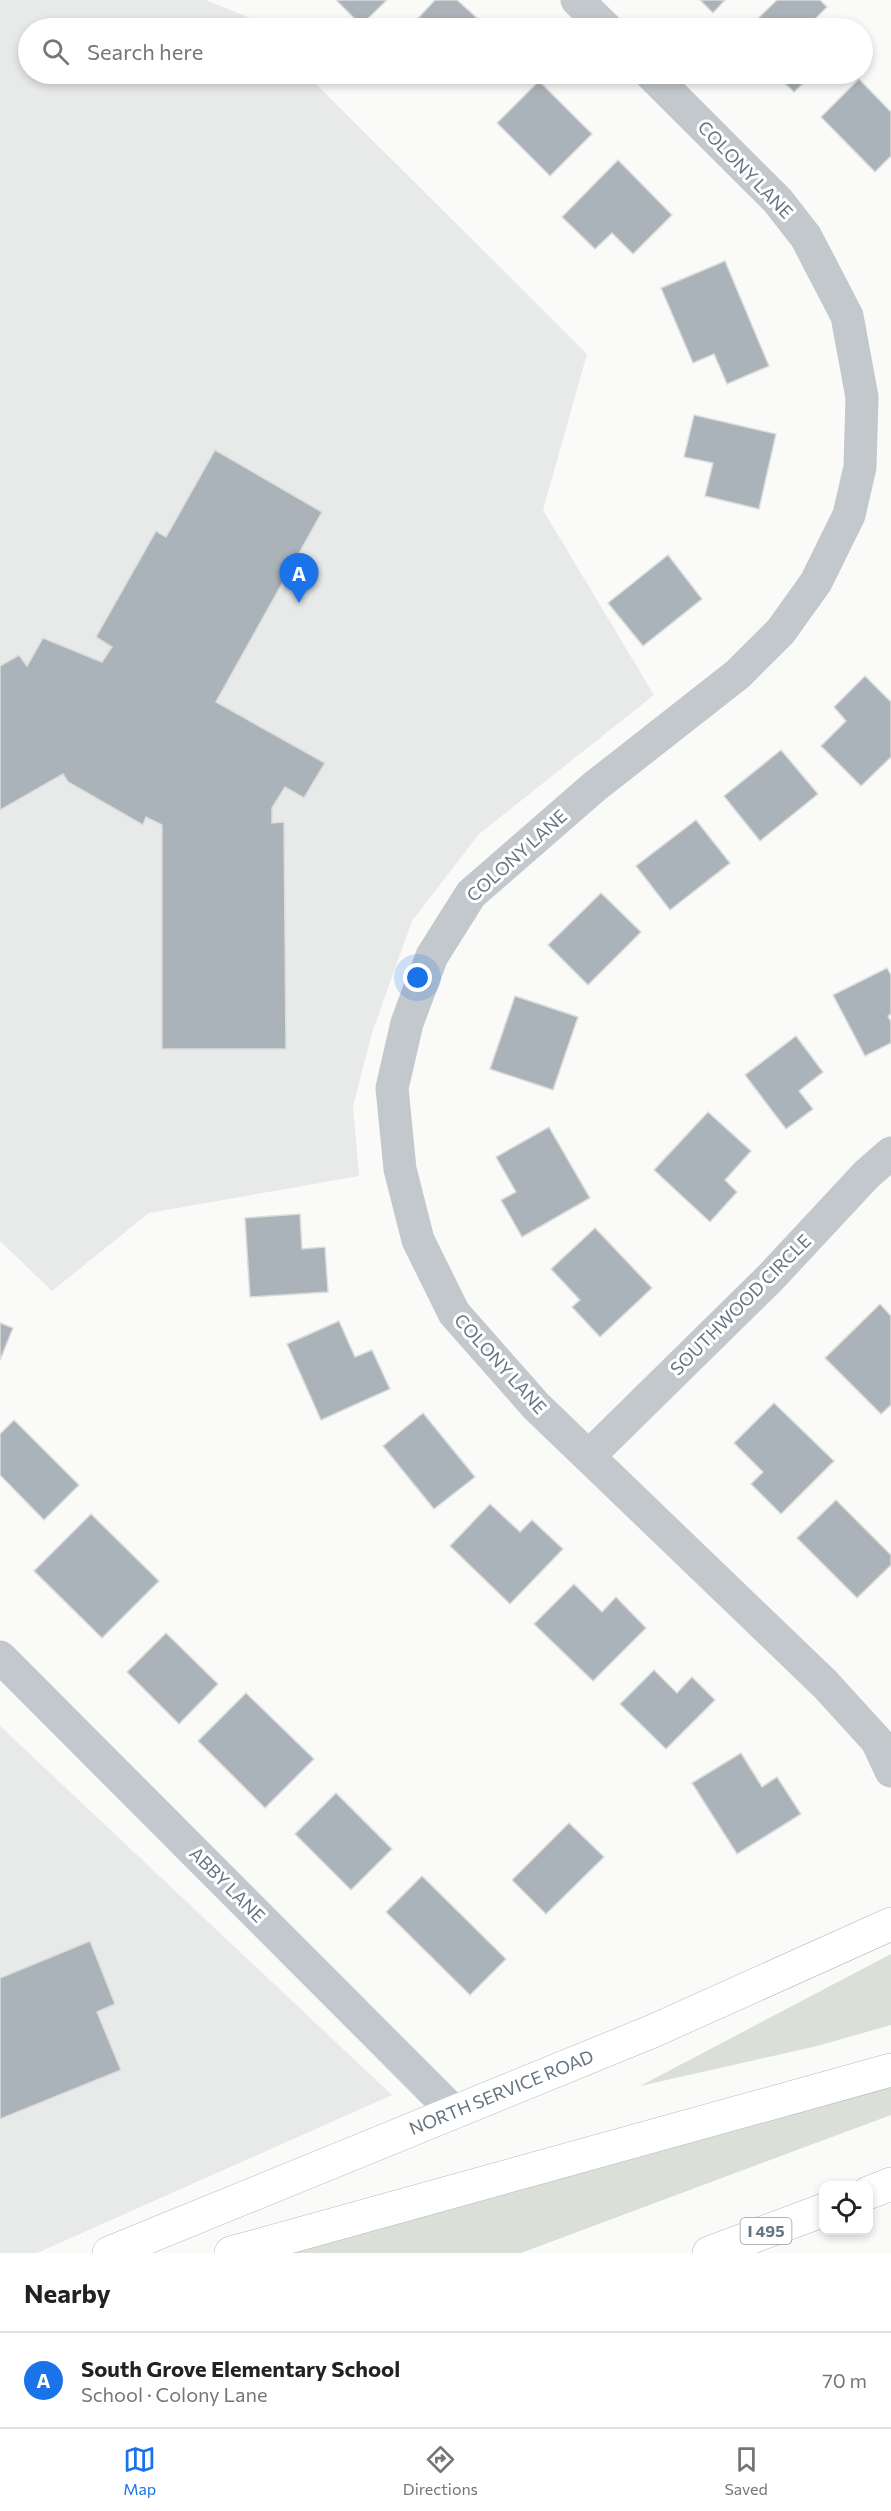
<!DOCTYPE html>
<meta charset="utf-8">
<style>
:root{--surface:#fff;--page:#f2f2f2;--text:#222;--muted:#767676;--line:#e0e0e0;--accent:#1a73e8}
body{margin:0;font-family:Commissioner,sans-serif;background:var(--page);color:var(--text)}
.controls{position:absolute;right:18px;bottom:18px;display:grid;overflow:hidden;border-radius:12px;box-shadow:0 3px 9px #0003}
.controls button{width:54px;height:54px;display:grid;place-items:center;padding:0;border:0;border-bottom:2px solid var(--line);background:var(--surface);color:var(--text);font:30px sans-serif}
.you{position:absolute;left:418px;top:978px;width:21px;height:21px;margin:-15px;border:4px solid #fff;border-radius:50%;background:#1a73e8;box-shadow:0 0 0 9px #1a73e833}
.badge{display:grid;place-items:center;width:39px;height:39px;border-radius:50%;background:var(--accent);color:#fff;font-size:20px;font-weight:700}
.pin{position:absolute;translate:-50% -50px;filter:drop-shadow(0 2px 3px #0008)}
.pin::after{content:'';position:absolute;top:32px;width:21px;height:18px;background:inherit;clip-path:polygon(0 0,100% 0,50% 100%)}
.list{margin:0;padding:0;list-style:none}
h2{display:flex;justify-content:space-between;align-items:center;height:78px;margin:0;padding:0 24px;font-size:26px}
h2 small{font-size:20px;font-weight:400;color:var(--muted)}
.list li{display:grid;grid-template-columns:39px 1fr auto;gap:18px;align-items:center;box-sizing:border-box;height:96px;padding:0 24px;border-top:2px solid var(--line)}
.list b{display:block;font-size:22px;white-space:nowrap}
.list p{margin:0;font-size:20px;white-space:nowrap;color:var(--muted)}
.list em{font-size:20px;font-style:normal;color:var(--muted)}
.icon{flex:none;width:33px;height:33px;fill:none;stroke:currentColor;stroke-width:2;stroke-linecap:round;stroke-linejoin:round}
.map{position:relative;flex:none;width:891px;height:2253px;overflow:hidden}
.search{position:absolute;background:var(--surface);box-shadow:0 3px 9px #0003;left:18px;right:18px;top:18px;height:66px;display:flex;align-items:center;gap:15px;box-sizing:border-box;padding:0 21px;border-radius:33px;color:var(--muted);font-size:22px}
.sheet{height:174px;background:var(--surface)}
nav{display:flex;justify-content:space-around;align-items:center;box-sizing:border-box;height:84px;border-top:2px solid var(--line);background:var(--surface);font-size:16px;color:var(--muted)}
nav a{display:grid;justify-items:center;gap:3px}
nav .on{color:var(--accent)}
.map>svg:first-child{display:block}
</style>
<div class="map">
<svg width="891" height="2253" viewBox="0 0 891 2253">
<rect width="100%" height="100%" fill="#fafaf8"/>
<!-- built -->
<g fill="#e8e9e9">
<path d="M0,0H206L250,18L261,28H28V74H306L587,354L543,510L654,695L479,834L412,921L372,1033L353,1106L359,1176L149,1213L52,1291L0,1241Z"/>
<path d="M0,1726L392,2095L37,2253H0Z"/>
</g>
<!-- green -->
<g fill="#dadfd7">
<path d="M891,1954V2025L817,2046L640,2086Z"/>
<path d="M891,2082V2115L521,2253H287Z"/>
</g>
<!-- building -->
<g fill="#aab3b9" stroke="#dcdcda" stroke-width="1.5">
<path d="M336,0H387L361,25Z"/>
<path d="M435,0H457L488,28H409Z"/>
<path d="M700,0H725L713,13Z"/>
<path d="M777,0H820L827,7L806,28H748Z"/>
<path d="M454,74H469L462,81Z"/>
<path d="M775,74H813L794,92Z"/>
<path d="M859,79L891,112V156L875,172L821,117Z"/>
<path d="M539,81L592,134L550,176L497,123Z"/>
<path d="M618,160L672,215L633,254L612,233L595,249L562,217Z"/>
<path d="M725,261L769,366L727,384L714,354L693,363L661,288Z"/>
<path d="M694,415L776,434L759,509L705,496L713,463L684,457Z"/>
<path d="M215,450L322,512L216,702L325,763L304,798L285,787L272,808V823L284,822L286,1049H162V825L146,817L143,825L68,782L63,774L0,810V666L19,655L27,666L43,638L102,662L112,647L96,637L156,531L166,537Z"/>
<path d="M668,555L702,599L643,646L608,603Z"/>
<path d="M865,676L891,702V757L861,786L821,746L846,721L834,707Z"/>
<path d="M781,750L818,794L760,841L724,796Z"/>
<path d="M696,820L730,863L670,910L636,866Z"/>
<path d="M601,893L641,932L588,985L548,945Z"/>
<path d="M887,968L891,975V1014L888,1016L891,1022V1043L865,1056L833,995Z"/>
<path d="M515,996L578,1017L553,1090L490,1069Z"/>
<path d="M796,1036L823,1072L799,1091L813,1109L786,1129L745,1075Z"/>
<path d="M708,1112L751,1151L725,1180L737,1192L710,1222L654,1170Z"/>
<path d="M549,1127L590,1198L522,1237L501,1200L516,1192L496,1157Z"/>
<path d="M300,1214L302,1249L325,1247L328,1292L250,1297L245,1218Z"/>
<path d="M595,1228L652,1288L600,1337L572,1307L580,1300L551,1269Z"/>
<path d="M880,1304L891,1316V1405L881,1414L825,1358Z"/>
<path d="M339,1321L355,1357L372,1350L390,1389L321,1420L287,1344Z"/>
<path d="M0,1323L13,1328L0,1360Z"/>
<path d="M774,1403L834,1461L781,1514L751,1484L763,1472L734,1443Z"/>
<path d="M423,1413L475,1477L434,1509L383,1446Z"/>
<path d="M14,1420L79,1485L44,1520L0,1475V1434Z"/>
<path d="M836,1500L891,1555V1565L857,1598L797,1538Z"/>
<path d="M490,1504L520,1532L532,1520L563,1549L510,1604L450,1546Z"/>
<path d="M91,1514L159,1581L102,1638L34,1571Z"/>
<path d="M574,1584L602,1612L616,1597L646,1628L593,1681L534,1624Z"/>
<path d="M166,1633L218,1684L179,1724L127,1672Z"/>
<path d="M654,1670L677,1693L692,1677L715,1700L666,1749L620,1704Z"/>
<path d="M246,1693L314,1759L265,1808L198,1741Z"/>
<path d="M741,1753L762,1787L777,1777L801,1814L737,1854L692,1783Z"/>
<path d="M336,1793L392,1849L351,1890L295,1834Z"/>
<path d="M569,1823L604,1857L546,1914L512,1880Z"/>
<path d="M422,1876L506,1959L470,1995L386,1912Z"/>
<path d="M90,1941L115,2004L97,2012L121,2070L0,2119V1978Z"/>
</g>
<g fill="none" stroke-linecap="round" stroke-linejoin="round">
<!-- secondary casing -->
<g stroke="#b3babf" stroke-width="34">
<g id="secondary">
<path id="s1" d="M109,2253L653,2031L891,1924"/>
</g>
</g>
<!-- highway casing -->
<g stroke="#b4b9bd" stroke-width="34">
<g id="highway">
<path d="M868,2193L891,2184"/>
<path d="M231,2253L891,2070"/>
<path d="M709,2253L824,2210"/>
</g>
</g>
<!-- street -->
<g stroke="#c3c8cc" stroke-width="33">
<path d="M577,0L606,28"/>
<path d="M651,74L778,201L806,237L847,316L862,397L860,467L849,515L816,582L781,631L738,674L594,787L471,894L432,956L407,1023L392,1088L400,1169L418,1240L454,1313L536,1406L825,1684L877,1741L891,1771"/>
<path d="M590,1455L770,1278L866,1175L891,1153"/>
<path d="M0,1657L454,2112"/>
</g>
<!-- secondary -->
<use href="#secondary" stroke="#fff" stroke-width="33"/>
<!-- highway -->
<use href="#highway" stroke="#fff" stroke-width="33"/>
</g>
<g text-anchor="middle" stroke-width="6" stroke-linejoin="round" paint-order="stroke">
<!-- shield labels -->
<rect fill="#fff" stroke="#939fa8" stroke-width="1.5" x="740.5" y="2218" width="51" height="26" rx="4.5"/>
<g font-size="16" font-weight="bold" fill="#657683">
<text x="766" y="2237">I 495</text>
</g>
<!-- street labels -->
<g font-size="18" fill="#657683" stroke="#fff">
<text transform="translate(745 170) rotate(46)" y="6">COLONY LANE</text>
<text transform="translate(517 856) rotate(-42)" y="6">COLONY LANE</text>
<text transform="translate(741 1305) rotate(-45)" y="6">SOUTHWOOD CIRCLE</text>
<text transform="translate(500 1364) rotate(48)" y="6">COLONY LANE</text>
<text transform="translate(227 1885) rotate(45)" y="6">ABBY LANE</text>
<text dy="6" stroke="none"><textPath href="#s1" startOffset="424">NORTH SERVICE ROAD</textPath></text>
</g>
</g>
</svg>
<div class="controls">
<button><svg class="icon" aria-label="locate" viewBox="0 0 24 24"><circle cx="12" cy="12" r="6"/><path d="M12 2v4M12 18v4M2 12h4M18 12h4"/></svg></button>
</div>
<div class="you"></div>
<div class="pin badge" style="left:299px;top:603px">A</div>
<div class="search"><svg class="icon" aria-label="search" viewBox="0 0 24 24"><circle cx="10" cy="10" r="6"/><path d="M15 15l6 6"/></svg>Search here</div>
</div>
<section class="sheet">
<h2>Nearby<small></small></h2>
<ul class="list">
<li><span class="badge">A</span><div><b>South Grove Elementary School</b><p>School · Colony Lane</p></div><em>70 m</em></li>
</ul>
</section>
<nav>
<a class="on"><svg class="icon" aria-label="map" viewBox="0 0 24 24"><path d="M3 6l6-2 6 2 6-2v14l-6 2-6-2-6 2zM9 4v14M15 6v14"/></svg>Map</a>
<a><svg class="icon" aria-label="directions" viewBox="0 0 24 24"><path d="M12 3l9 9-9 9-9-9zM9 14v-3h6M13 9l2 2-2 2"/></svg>Directions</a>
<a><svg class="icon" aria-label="saved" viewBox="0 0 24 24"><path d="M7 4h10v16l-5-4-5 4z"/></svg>Saved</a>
</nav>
